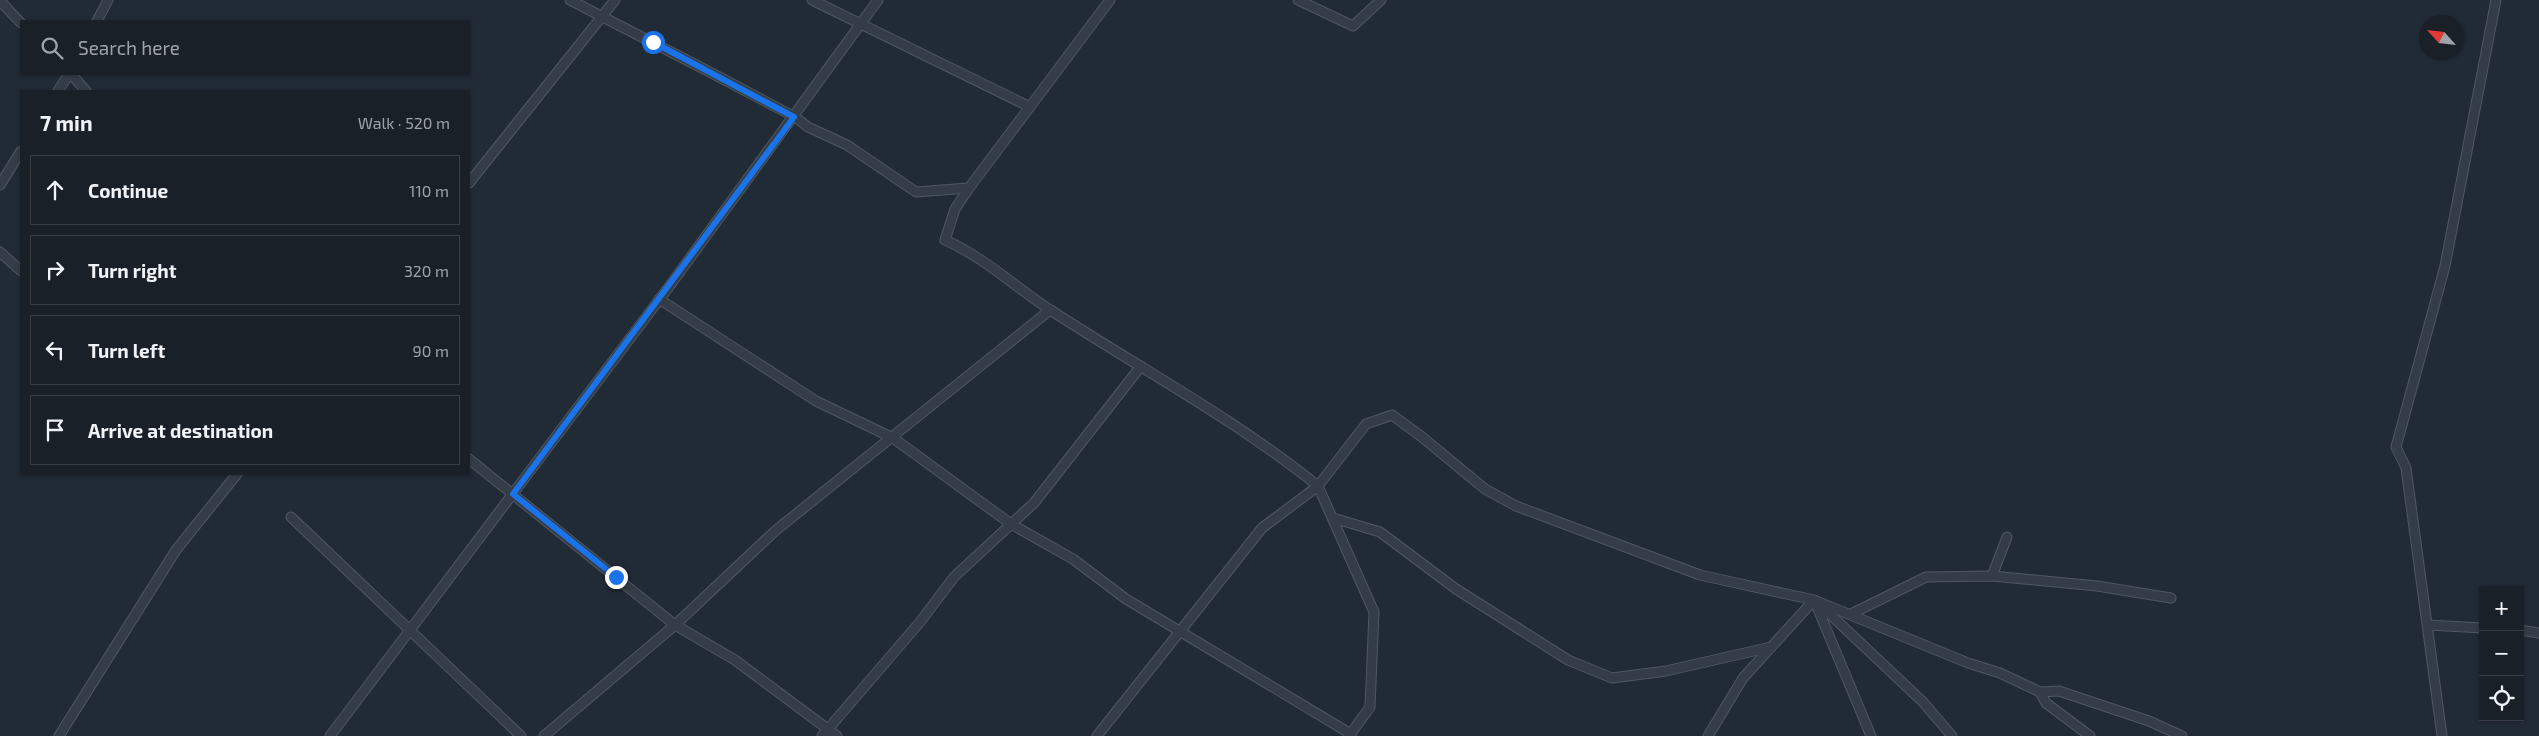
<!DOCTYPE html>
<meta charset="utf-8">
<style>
:root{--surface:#192028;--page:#262d34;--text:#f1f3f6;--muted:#9fa3a8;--line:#373e45}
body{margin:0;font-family:"Exo 2",sans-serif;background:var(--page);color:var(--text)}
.controls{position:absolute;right:15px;bottom:15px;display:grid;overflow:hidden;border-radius:0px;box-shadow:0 1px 4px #0004}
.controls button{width:45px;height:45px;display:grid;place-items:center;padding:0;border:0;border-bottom:1px solid var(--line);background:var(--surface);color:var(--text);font:25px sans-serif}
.compass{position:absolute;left:2419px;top:15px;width:45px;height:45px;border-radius:50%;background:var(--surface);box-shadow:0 1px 4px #0004;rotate:297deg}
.stop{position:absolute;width:15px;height:15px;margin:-11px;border:4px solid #1a73e8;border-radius:50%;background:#fff}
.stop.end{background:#1a73e8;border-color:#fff;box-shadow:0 1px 5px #0008}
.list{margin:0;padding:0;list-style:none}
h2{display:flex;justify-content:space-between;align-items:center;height:65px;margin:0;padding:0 20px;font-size:21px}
h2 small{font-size:16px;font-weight:400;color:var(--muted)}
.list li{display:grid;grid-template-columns:32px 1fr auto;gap:15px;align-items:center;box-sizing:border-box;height:70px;margin:0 10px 10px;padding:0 10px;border:1px solid var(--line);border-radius:0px}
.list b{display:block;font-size:19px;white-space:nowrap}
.list em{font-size:16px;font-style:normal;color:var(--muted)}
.icon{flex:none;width:28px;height:28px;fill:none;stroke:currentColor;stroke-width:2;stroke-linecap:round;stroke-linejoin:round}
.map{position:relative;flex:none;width:2539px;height:736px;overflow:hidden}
.search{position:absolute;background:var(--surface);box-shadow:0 1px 4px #0004;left:20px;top:20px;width:450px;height:55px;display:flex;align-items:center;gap:12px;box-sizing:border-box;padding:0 18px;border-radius:0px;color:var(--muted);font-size:19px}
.panel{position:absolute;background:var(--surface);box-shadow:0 1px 4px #0004;left:20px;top:90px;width:450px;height:385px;border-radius:0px}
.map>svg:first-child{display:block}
</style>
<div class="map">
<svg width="2539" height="736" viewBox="0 0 2539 736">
<rect width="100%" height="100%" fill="#212b36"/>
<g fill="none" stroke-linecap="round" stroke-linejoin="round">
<!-- minor casing -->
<g stroke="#4f5861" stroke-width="11">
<g id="minor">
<path d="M570,0L704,69L795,117L808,127L847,145L916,192L969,188"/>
<path d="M812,0L1030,107"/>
<path d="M1110,0L969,188L955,209L945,240C984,257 1016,288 1052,311C1141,369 1235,419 1318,486L1366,424L1392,415L1422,437L1485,489L1516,506L1700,575L1814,600L1968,663L2000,673L2040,692L2059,691L2149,721L2182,736"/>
<path d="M1298,0L1353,26L1381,0"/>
<path d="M0,1L21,23"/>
<path d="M97,21L108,0"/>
<path d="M71,74L86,91"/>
<path d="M58,91L69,74"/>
<path d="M469,183L615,0"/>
<path d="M0,185L21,151"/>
<path d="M0,252L21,271"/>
<path d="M659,299L816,401L893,438L1011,524L1073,559L1126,599L1351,734"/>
<path d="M469,459L675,625L735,660L837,736"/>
<path d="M291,517L521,736"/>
<path d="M1333,518L1380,532L1456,589L1568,660L1612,678L1666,671L1771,647"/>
<path d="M1992,576L2007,537"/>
<path d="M1815,602L1871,736"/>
<path d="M1818,603L1923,702L1952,736"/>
<path d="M1851,614L1926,577L1992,576L2097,586L2171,598"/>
<path d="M2428,625L2483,628"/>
<path d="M2520,630L2539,633"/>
<path d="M2040,692L2046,703L2090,736"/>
<path d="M59,736L176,550L237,474"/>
<path d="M330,736L671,284L878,0"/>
<path d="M544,736L675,625L775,531L1050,310"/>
<path d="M822,736L920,622L954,577L1034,503L1141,366"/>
<path d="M1097,736L1262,528L1318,486L1374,612L1370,707L1349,736"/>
<path d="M1708,736L1743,678L1814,600"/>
<path d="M2442,736L2406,468L2396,447L2445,266L2496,0"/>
</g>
</g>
<!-- minor -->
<use href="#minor" stroke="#343d47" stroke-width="9"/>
</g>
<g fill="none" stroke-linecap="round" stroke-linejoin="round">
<!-- route -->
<path stroke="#1a73e8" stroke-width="6" d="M616,577L513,494L794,117L653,42"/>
</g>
</svg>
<div class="controls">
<button>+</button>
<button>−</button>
<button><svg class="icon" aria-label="locate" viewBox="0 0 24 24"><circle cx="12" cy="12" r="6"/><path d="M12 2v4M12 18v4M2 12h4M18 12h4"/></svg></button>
</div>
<svg class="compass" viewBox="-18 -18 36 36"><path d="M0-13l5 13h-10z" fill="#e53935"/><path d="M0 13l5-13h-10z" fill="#9fa3a8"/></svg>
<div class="stop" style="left:653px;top:42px"></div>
<div class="stop end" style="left:616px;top:577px"></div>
<div class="search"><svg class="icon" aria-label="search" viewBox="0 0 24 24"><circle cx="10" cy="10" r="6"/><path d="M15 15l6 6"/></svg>Search here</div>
<section class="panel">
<h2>7 min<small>Walk · 520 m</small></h2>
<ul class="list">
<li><svg class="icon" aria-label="ahead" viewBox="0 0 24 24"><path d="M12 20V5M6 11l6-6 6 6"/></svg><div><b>Continue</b></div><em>110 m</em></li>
<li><svg class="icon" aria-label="right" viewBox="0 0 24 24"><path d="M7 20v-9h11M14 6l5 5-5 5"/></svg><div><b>Turn right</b></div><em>320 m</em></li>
<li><svg class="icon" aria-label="left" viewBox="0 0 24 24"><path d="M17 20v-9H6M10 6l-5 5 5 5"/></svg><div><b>Turn left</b></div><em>90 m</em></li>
<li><svg class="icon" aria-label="arrive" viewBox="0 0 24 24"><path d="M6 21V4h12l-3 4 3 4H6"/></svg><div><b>Arrive at destination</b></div></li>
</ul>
</section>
</div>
